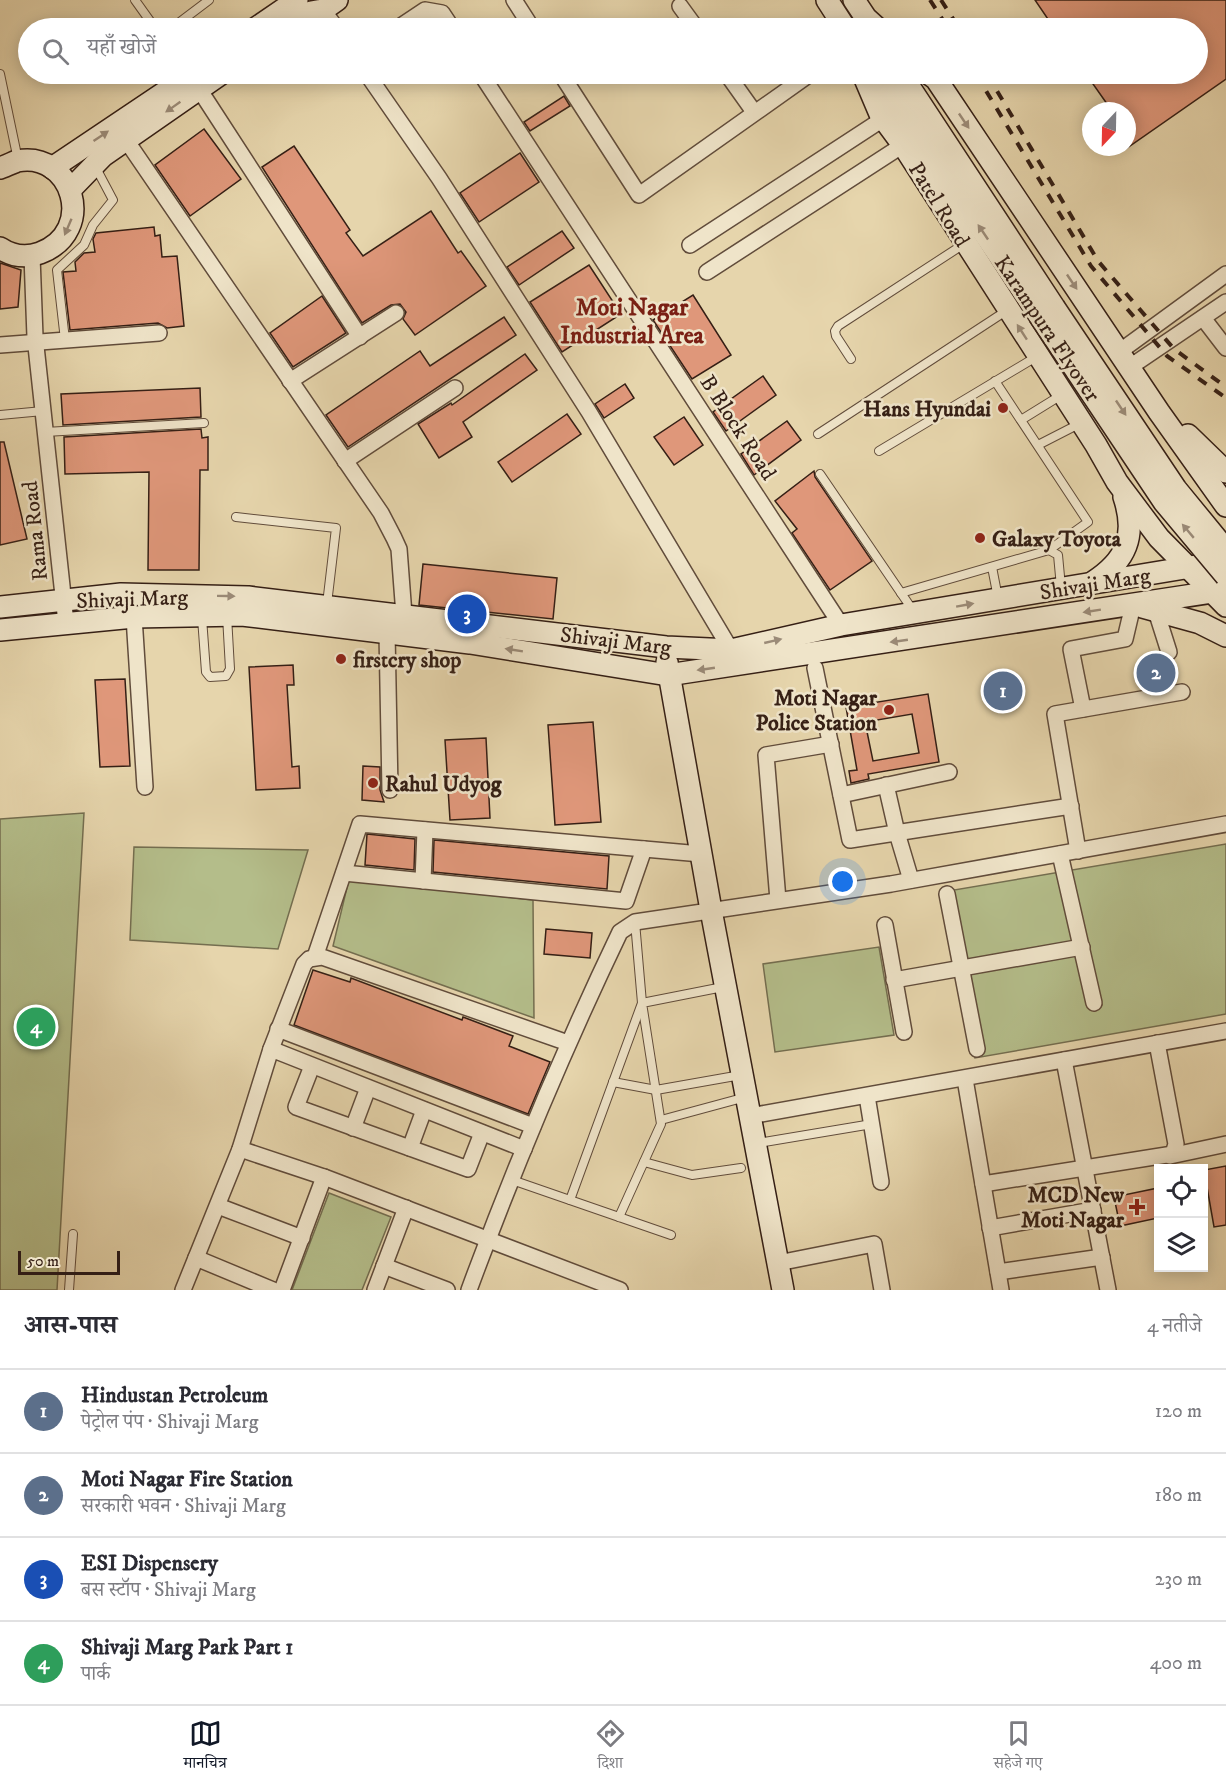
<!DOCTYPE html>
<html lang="hi">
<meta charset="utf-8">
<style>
:root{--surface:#fff;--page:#f7f7f7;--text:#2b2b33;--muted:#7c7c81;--line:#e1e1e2;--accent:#111827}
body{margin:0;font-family:"IM FELL DW Pica","Noto Serif Devanagari",serif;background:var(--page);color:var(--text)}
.controls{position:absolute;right:18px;bottom:18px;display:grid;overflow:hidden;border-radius:0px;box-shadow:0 3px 15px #0003}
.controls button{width:54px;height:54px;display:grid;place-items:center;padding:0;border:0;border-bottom:2px solid var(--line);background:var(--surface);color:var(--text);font:30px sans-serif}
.compass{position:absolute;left:1082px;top:102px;width:54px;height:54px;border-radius:50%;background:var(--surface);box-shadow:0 3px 15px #0003;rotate:202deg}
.scale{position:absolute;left:18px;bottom:15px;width:102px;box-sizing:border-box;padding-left:6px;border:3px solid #351f15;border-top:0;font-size:16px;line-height:21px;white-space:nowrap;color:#351f15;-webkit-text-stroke:4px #efe4c9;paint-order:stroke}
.you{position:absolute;left:843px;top:882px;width:21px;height:21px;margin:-15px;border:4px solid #fff;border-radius:50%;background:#1a73e8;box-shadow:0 0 0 9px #1a73e833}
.badge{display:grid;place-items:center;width:39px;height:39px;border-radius:50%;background:var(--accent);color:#fff;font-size:20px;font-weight:700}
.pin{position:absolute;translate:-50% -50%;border:3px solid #fff;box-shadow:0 2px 6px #0006}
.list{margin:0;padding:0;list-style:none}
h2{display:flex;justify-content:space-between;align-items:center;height:78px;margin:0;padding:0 24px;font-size:26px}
h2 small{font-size:20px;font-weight:400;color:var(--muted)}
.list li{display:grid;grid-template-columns:39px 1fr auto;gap:18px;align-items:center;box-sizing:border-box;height:84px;padding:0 24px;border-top:2px solid var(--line)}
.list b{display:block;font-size:22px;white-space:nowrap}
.list p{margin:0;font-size:20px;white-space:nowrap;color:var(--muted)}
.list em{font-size:20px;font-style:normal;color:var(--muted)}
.icon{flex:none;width:33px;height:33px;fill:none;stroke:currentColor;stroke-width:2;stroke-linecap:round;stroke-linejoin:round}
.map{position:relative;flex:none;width:1226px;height:1290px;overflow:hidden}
.search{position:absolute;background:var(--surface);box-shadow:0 3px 15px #0003;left:18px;right:18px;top:18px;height:66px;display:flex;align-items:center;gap:15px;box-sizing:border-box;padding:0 21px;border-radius:33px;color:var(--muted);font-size:22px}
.sheet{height:414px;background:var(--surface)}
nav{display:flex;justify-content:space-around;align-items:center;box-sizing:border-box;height:84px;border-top:2px solid var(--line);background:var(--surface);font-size:16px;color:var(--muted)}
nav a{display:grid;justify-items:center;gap:3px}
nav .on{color:var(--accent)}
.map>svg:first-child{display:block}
</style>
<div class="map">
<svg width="1226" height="1290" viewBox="0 0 1226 1290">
<rect width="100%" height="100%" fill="#e6d5ac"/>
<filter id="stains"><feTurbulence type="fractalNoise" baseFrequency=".00333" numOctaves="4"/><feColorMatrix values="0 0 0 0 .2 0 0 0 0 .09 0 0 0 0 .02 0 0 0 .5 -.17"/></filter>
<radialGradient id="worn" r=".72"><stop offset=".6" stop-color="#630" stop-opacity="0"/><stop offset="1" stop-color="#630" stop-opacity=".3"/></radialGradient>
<!-- green -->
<g fill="#b4bd8a" stroke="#746e50" stroke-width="1.5">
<path d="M84,813L57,1290H0V819Z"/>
<path d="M1226,844V1014L975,1058L942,892Z"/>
<path d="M134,847L308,850L278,949L130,940Z"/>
<path d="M349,879L533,900L534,1018L333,946Z"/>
<path d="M879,947L894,1035L775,1052L763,964Z"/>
<path d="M329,1193L391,1217L362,1290H292Z"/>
</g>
<!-- building -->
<g fill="#df977a" stroke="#351f15" stroke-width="1.5" fill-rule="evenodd">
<path d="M1035,0H1226V79L1127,148V111H1112L1086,74H1197V28H1054Z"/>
<path d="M564,96L570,106L530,131L524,122Z"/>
<path d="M204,129L241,179L190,216L155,165Z"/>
<path d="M294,146L350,230L346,233L363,256L431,211L458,253L461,251L486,286L415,335L403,319L406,312L400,304L391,305L362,323L262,167Z"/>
<path d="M520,153L539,182L479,222L460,193Z"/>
<path d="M154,227L155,236L160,235L162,257L177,256L184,326L167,328L158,323L70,330L63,272L76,271L75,262L84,253L95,252L93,239L96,233Z"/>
<path d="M562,231L574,248L519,285L507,267Z"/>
<path d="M0,263L21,270L18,307L0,309Z"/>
<path d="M589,265L621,314L562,352L530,302Z"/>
<path d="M693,295L731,355L692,379L653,320Z"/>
<path d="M322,296L346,333L293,367L270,333Z"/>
<path d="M504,317L516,335L348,447L326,415L420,351L430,366Z"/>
<path d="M525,354L537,370L463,422L472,437L439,458L418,424L451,403L452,405Z"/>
<path d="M763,376L776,395L726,431L713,412Z"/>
<path d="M625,384L634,398L604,418L595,404Z"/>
<path d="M200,388L201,417L63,425L61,394Z"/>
<path d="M567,414L581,434L512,482L498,462Z"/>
<path d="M684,417L703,445L674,465L654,437Z"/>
<path d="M787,421L801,440L754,475L741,454Z"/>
<path d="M201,429L202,438L208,437V470H200L199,570H148L149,472L65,474L64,437Z"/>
<path d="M0,442H4L27,539L0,545Z"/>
<path d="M814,471L815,477L872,561L830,590L792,533L797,529L775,501Z"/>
<path d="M423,564L557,578L553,619L419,605Z"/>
<path d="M293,665L294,685H287L292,767L299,766L300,788L256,790L249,667Z"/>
<path d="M125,679L130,766L100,767L95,680Z"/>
<path d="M928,694L939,762L868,774L869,779L851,783L849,771L857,770L846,707ZM912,714L919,753L873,761L865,722Z"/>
<path d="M593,722L601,822L555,825L548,725Z"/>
<path d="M486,738L490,818L450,820L445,740Z"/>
<path d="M363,766L380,767V790L384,802L362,800Z"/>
<path d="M367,834L415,839L414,870L365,865Z"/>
<path d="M434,840L609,856L607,889L433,872Z"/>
<path d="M546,929L592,933L590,958L544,954Z"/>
<path d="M313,970L350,982L351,978L462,1020L463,1017L513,1036L509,1046L550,1062L528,1114L294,1025Z"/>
<path d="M1226,1166V1225L1214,1227L1204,1170Z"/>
<path d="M1158,1188V1218L1120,1226L1114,1197Z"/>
</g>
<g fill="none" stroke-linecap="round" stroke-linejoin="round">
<!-- lane casing -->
<g stroke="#614c3b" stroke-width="10">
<g id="lane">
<path d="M135,0L155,28"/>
<path d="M172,28L209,0"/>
<path d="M0,74L18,160"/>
<path d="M65,340L57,270L84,245L93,225L113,200L95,166"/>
<path d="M851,359L836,336L835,331L838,326L964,244"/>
<path d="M995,381L1088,522L1049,550"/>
<path d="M0,415L43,411"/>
<path d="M1021,420L1063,394"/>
<path d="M45,432L204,423"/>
<path d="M818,434L1006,311"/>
<path d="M1038,445L1079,424"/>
<path d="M879,451L1036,357"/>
<path d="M820,474L914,612"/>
<path d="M236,517L336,528L327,604"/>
<path d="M992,567L998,598"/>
<path d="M901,593L1049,550L1058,555L1061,587"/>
<path d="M202,618L206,672L210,677L226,676L230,669L227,616"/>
<path d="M613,1082L656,1090L741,1075"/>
<path d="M661,1120L746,1097"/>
<path d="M758,1143L872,1124"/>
<path d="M644,1162L692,1175L741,1168"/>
<path d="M512,1180L671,1235"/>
<path d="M570,1200L642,1003L635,922"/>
<path d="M619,1217L661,1124L642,1003L723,987"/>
<path d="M69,1290L73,1234"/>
</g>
</g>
<!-- street casing -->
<g stroke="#614c3b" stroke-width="18">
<g id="street">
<path d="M514,0L532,28"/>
<path d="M680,6L696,28"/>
<path d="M323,10L336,28"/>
<path d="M398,28L425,10L442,13L452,28"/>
<path d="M367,74L439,178L589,412L731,650"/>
<path d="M481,74L841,625"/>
<path d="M561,74L639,195L810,74"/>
<path d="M727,74L754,112"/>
<path d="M199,89L360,337"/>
<path d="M126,140L381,513L394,538L399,549L404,615"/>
<path d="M690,245L883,119"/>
<path d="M32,256L35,337L66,623"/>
<path d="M707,272L903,145"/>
<path d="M1203,318L1226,348"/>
<path d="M0,345L159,333"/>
<path d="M1119,352L1226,274"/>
<path d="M1130,367L1226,302"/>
<path d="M290,381L396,313"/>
<path d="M345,461L455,388"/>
<path d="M1156,611L1169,652"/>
<path d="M134,617L145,787"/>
<path d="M387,633L390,790"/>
<path d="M815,668L850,840L1071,806"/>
<path d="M1083,709L1071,649L1125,639L1133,605"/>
<path d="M886,785L897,833L911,880"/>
<path d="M841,795L949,772"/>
<path d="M1078,851L1055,714L1182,692"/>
<path d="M1060,854L1094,1003"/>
<path d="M344,873L626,901L644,849"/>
<path d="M423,881L425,830"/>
<path d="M947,894L977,1049"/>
<path d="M778,900L766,755L831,744"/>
<path d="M885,925L904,1032"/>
<path d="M315,957L360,824L701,854"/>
<path d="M894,980L1082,947"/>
<path d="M278,1029L533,1126"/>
<path d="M271,1049L304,964L309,959L322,957L568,1043"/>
<path d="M1064,1060L1108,1290"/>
<path d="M312,1066L296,1107L468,1169L482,1133"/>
<path d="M965,1079L1001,1290"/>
<path d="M867,1096L881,1182"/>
<path d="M750,1116L1226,1031"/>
<path d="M353,1128L368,1088"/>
<path d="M410,1148L424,1110"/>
<path d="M240,1149L324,1177L620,1290"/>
<path d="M1170,1156L1226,1144"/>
<path d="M983,1184L1173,1154L1176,1144L1157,1043"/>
<path d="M218,1206L302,1238"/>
<path d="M990,1228L1093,1210"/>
<path d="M196,1258L273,1290"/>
<path d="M778,1263L874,1244L882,1290"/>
<path d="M384,1266L447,1290"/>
<path d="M998,1272L1102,1257"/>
<path d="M183,1290L240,1149L271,1049L524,1149"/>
<path d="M282,1290L324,1177"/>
<path d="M375,1290L406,1208"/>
<path d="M469,1290C514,1168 564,1049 620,932L635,922L891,884L1226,824"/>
</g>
</g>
<!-- secondary casing -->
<g stroke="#351f15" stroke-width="24">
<g id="secondary">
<path d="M827,0L845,28"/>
<path d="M854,0L866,18L877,28"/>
<path d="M256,28L297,0"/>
<path d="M287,28L311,12L323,10L337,0"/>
<path d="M863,74L880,114L903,145L1096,445L1117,482L1159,538L1226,606"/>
<path d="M877,74L1039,315"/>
<path d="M901,74L1054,307"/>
<path d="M929,74L936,79L1159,412L1226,506"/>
<path d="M0,168C6,166 12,163 17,161C72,150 98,231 40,253C26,258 12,256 0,248"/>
<path d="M52,168L192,74"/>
<path d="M70,190L103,156L221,74"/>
<path d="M1188,435L1226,472"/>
<path d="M1093,582C1126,561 1137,536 1124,497"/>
<path d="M0,607L121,594L248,597L666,647L731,650L841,625L1226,561"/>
<path d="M1142,607L1200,623L1226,636"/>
<path d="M0,630L134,617L242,615L470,643L668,675L1226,590"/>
<path d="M667,662L711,910L783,1290"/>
</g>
</g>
<!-- lane -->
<use href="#lane" stroke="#efe4c9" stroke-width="8"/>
<!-- street -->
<use href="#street" stroke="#efe4c9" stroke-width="15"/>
<!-- secondary -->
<use href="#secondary" stroke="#efe4c9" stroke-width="21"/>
<!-- rail -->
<g stroke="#351f15" stroke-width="4" stroke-dasharray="10 10" stroke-linecap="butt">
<path d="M930,0L948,28"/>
<path d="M941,0L959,28"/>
<path d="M976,74L1091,266L1167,356L1226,398"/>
<path d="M987,74L1098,261L1174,349L1226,387"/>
</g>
<!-- secondary-bridge casing -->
<g stroke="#351f15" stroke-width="24" stroke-linecap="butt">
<g id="secondary-bridge">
<path d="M1054,307L1176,489L1226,550"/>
<path d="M1039,315L1164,502L1226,576"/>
</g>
</g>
<!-- secondary-bridge -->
<use href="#secondary-bridge" stroke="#efe4c9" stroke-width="21"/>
</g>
<!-- one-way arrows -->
<defs><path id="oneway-solid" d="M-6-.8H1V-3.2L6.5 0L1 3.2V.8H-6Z" transform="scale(1.5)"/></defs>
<g fill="#9b8b78">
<use href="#oneway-solid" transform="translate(173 107) rotate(145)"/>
<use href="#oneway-solid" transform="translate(964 121) rotate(56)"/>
<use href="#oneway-solid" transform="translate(101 136) rotate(-34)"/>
<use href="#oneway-solid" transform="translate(68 227) rotate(113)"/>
<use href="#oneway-solid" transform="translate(983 232) rotate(-124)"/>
<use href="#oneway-solid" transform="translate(1072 282) rotate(56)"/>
<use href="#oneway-solid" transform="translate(1022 332) rotate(-123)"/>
<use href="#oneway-solid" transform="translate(1121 408) rotate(56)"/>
<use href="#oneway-solid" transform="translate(1188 531) rotate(-130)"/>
<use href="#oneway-solid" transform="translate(226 596) rotate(1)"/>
<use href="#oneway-solid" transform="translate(965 605) rotate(-10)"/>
<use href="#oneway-solid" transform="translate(1092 611) rotate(171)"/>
<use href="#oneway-solid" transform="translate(773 641) rotate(-13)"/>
<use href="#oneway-solid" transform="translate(899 641) rotate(172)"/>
<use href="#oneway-solid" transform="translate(514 650) rotate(-171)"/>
<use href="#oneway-solid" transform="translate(706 669) rotate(172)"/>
</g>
<!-- markers -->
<g fill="#8f2418" stroke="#efe4c9" stroke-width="2">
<circle cx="1003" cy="408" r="6"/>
<circle cx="980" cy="538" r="6"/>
<circle cx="341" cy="659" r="6"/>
<circle cx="889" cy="710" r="6"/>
<circle cx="373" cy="783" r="6"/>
<path d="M1134 1198h6v6h6v6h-6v6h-6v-6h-6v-6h6z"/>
</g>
<g text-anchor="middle" stroke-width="5" stroke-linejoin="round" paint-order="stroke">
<!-- street labels -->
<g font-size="22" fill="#351f15" stroke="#efe4c9">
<text transform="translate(940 204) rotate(58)" y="8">Patel Road</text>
<text transform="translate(1048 328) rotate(56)" y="8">Karampura Flyover</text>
<text transform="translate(739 427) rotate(57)" y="8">B Block Road</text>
<text transform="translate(34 531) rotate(-96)" y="8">Rama Road</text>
<text transform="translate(1095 583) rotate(-9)" y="8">Shivaji Marg</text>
<text transform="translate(132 598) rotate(-2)" y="8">Shivaji Marg</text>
<text transform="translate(616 640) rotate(7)" y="8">Shivaji Marg</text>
</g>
<!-- poi labels -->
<g font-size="22" font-weight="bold" fill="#351f15" stroke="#efe4c9" text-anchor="end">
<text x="991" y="416">Hans Hyundai</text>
<text x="992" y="546" text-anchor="start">Galaxy Toyota</text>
<text x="353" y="667" text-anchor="start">firstcry shop</text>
<text x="877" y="705">Moti Nagar<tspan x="877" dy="25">Police Station</tspan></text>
<text x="385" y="791" text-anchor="start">Rahul Udyog</text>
<text x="1124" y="1202">MCD New<tspan x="1124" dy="25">Moti Nagar</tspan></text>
</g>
<!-- neighbourhood labels -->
<g font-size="24" font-weight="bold" fill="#7a1f14" stroke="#efe4c9">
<text x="632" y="315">Moti Nagar<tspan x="632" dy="28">Industrial Area</tspan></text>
</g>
</g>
<rect width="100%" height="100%" filter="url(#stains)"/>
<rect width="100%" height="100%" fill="url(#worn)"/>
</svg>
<div class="controls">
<button><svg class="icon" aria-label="locate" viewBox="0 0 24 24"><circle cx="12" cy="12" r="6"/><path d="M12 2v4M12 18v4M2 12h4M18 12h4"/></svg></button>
<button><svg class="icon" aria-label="layers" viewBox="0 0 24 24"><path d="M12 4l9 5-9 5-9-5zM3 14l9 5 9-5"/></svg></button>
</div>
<svg class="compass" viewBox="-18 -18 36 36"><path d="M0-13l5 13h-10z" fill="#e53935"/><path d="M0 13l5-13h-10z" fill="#7c7c81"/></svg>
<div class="scale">50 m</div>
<div class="you"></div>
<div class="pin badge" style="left:1003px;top:691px;background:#5c6f8a">1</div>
<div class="pin badge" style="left:1156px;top:673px;background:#5c6f8a">2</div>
<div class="pin badge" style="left:467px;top:614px;background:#1a4fb4">3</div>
<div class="pin badge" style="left:36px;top:1027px;background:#2e9e5b">4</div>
<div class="search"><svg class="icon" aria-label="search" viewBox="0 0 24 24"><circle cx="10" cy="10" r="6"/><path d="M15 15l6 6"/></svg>यहाँ खोजें</div>
</div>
<section class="sheet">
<h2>आस-पास<small>4 नतीजे</small></h2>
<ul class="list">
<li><span class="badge" style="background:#5c6f8a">1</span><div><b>Hindustan Petroleum</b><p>पेट्रोल पंप · Shivaji Marg</p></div><em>120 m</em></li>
<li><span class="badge" style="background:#5c6f8a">2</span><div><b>Moti Nagar Fire Station</b><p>सरकारी भवन · Shivaji Marg</p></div><em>180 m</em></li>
<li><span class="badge" style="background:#1a4fb4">3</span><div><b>ESI Dispensery</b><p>बस स्टॉप · Shivaji Marg</p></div><em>230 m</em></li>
<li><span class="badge" style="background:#2e9e5b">4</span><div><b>Shivaji Marg Park Part 1</b><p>पार्क</p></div><em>400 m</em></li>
</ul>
</section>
<nav>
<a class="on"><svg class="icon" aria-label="map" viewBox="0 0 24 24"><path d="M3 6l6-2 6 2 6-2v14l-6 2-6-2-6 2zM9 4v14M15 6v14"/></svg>मानचित्र</a>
<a><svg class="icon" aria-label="directions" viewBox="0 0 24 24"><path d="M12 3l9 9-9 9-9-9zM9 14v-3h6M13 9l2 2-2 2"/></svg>दिशा</a>
<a><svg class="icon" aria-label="saved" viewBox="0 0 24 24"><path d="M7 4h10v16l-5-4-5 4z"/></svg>सहेजे गए</a>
</nav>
